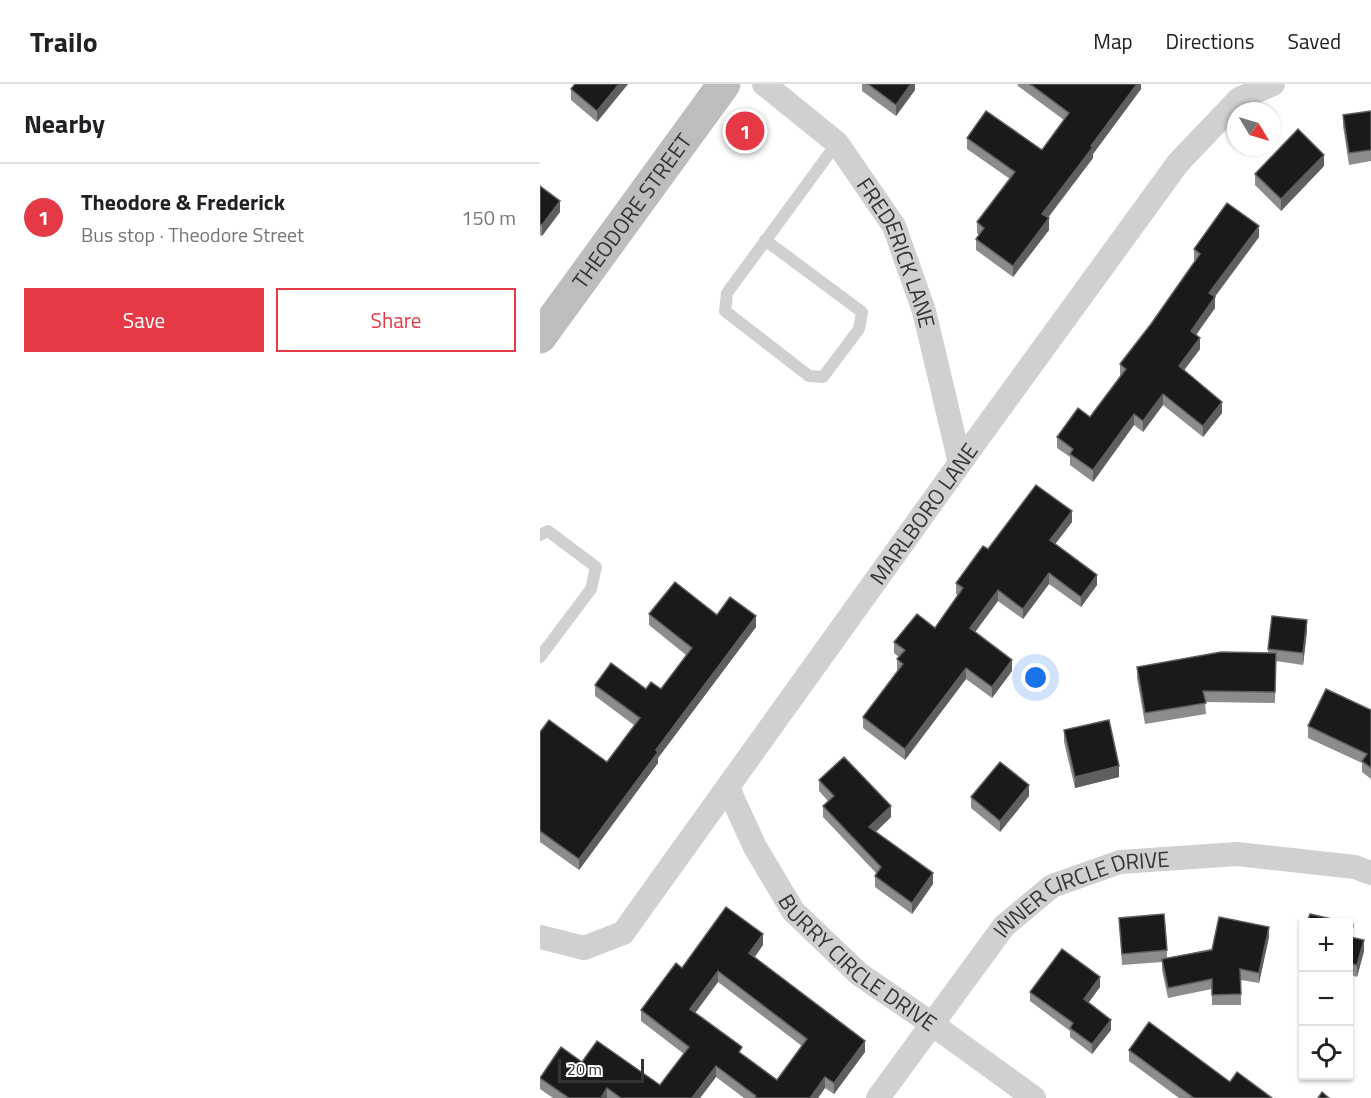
<!DOCTYPE html>
<meta charset="utf-8">
<style>
:root{--surface:#fff;--page:#f6f6f6;--text:#202124;--muted:#757577;--line:#e0e0e0;--accent:#e63946}
body{margin:0;font-family:"Titillium Web",sans-serif;background:var(--page);color:var(--text)}
.controls{position:absolute;right:18px;bottom:18px;display:grid;overflow:hidden;border-radius:0px;box-shadow:0 2px 4px #0004}
.controls button{width:54px;height:54px;display:grid;place-items:center;padding:0;border:0;border-bottom:2px solid var(--line);background:var(--surface);color:var(--text);font:30px sans-serif}
.compass{position:absolute;left:687px;top:18px;width:54px;height:54px;border-radius:50%;background:var(--surface);box-shadow:0 2px 4px #0004;rotate:128deg}
.scale{position:absolute;left:18px;bottom:15px;width:86px;box-sizing:border-box;padding-left:6px;border:3px solid #333;border-top:0;font-size:16px;line-height:21px;white-space:nowrap;color:#333;-webkit-text-stroke:4px #fff;paint-order:stroke}
.you{position:absolute;left:496px;top:594px;width:21px;height:21px;margin:-15px;border:4px solid #fff;border-radius:50%;background:#1a73e8;box-shadow:0 0 0 9px #1a73e833}
.badge{display:grid;place-items:center;width:39px;height:39px;border-radius:50%;background:var(--accent);color:#fff;font-size:20px;font-weight:700}
.pin{position:absolute;translate:-50% -50%;border:3px solid #fff;box-shadow:0 2px 6px #0006}
.list{margin:0;padding:0;list-style:none}
h2{display:flex;justify-content:space-between;align-items:center;height:78px;margin:0;padding:0 24px;font-size:26px}
h2 small{font-size:20px;font-weight:400;color:var(--muted)}
.list li{display:grid;grid-template-columns:39px 1fr auto;gap:18px;align-items:center;box-sizing:border-box;height:108px;padding:0 24px;border-top:2px solid var(--line)}
.list b{display:block;font-size:22px;white-space:nowrap}
.list p{margin:0;font-size:20px;white-space:nowrap;color:var(--muted)}
.list em{font-size:20px;font-style:normal;color:var(--muted)}
.actions{display:flex;gap:12px;padding:18px 24px}
.actions a{flex:1;padding:14px 0;border:2px solid var(--accent);border-radius:0px;text-align:center;font-size:21px;color:var(--accent)}
.actions .main{background:var(--accent);color:#fff}
.icon{flex:none;width:33px;height:33px;fill:none;stroke:currentColor;stroke-width:2;stroke-linecap:round;stroke-linejoin:round}
.map{position:relative;flex:none;width:831px;height:1014px;overflow:hidden}
header{display:flex;align-items:center;gap:36px;box-sizing:border-box;height:84px;padding:0 30px;background:var(--surface);border-bottom:2px solid var(--line)}
header strong{font-size:28px}
nav{display:flex;gap:33px;margin-inline-start:auto;font-size:21px}
main{display:flex}
aside{flex:1;background:var(--surface)}
.map>svg:first-child{display:block}
</style>
<header>
<strong>Trailo</strong>
<nav><a>Map</a><a>Directions</a><a>Saved</a></nav>
</header>
<main>
<aside>
<h2>Nearby<small></small></h2>
<ul class="list">
<li><span class="badge">1</span><div><b>Theodore &amp; Frederick</b><p>Bus stop · Theodore Street</p></div><em>150 m</em></li>
</ul>
<div class="actions"><a class="main">Save</a><a>Share</a></div>
</aside>
<div class="map">
<svg width="831" height="1014" viewBox="0 0 831 1014">
<rect width="100%" height="100%" fill="#fff"/>
<g fill="none" stroke-linecap="round" stroke-linejoin="round">
<!-- service -->
<g stroke="#d0d0d0" stroke-width="12">
<path d="M225,156L322,228L319,245L283,293L269,292L185,227L187,209L297,59"/>
<path d="M0,451L8,447L56,483L51,505L0,573"/>
</g>
<!-- minor -->
<g stroke="#d0d0d0" stroke-width="24">
<path id="s1" d="M224,0L297,59L354,142L384,227L420,379"/>
<path id="s2" d="M188,704L215,763L253,827L319,890L392,940L494,1014"/>
<path id="s3" d="M0,853L44,864L83,849L420,379L638,79L699,15L733,0"/>
<path id="s4" d="M338,1014L464,842L512,802L580,778L697,770L815,783L831,789"/>
</g>
<!-- secondary -->
<path stroke="#bdbdbd" stroke-width="33" id="s5" d="M0,253L184,0"/>
</g>
<!-- wall -->
<g fill="#8c8c8c" fill-rule="evenodd">
<path d="M88,0L57,38L31,16V5Z"/>
<path d="M322,0H375V6L356,32L322,7Z"/>
<path d="M478,0H601V5L553,70V74L508,134L509,146L473,193L436,166V155L439,151L437,149V138L470,95L427,65V54L502,66L524,36L478,2Z"/>
<path d="M831,27V77L809,81L803,42V31Z"/>
<path d="M784,82L741,127L715,101V90Z"/>
<path d="M0,102L20,128L2,152L0,151Z"/>
<path d="M719,153L675,213V224L656,251L660,265L644,286L682,329L663,353L623,321L603,348L594,341L553,398L530,381V373L517,364V353L550,333L581,292L580,291V280L611,240L655,177L654,176V165Z"/>
<path d="M532,438L515,460L557,501L541,523L509,500L483,535L458,517L435,548L472,587L452,614L426,595L365,676L323,644V633L358,587L357,586V575L359,573L354,569V558L395,544L418,511L416,510V499L448,465Z"/>
<path d="M109,530L177,531L216,543L118,674V679L39,786L0,758V648L67,678L94,641L55,612V601L106,605H121L146,571L109,541Z"/>
<path d="M767,547L763,581L736,577L735,619L665,618L666,630L605,640L597,594V583L728,569V565Z"/>
<path d="M831,626V695L822,688V679L768,654V642Z"/>
<path d="M524,646L579,693L535,704L524,658Z"/>
<path d="M279,696L351,733L336,748L393,800L372,830L335,803V792L336,789L283,733V722L288,717L279,707Z"/>
<path d="M489,712L460,748L431,724V713Z"/>
<path d="M579,834L627,866V874L729,853L719,899L701,896V921H672V905L628,914L622,886V878L582,881Z"/>
<path d="M808,839L813,852V854L824,867L817,893L808,890Z"/>
<path d="M764,854V879L760,878V867Z"/>
<path d="M223,861L215,873L325,968L294,1010L285,1004L278,1014H204L176,993L160,1014H13L0,1005V994L42,978L120,1001L144,970L101,937V926L142,884ZM178,898L262,962L237,996L202,971L155,929Z"/>
<path d="M560,903L548,919L571,946L552,970L530,953V947L490,917V908Z"/>
<path d="M589,966L690,998L732,1014H639L589,977Z"/>
</g>
<!-- shaded-wall -->
<g fill="#5f5f5f">
<path d="M79,0H88L57,38V27Z"/>
<path d="M371,0H375V6L356,32V21Z"/>
<path d="M597,0H601V5L553,70V74L502,141V130L551,62Z"/>
<path d="M784,71V82L741,127V115Z"/>
<path d="M20,117V128L2,152V141Z"/>
<path d="M509,134V146L473,193V182Z"/>
<path d="M719,142V153L669,220V209Z"/>
<path d="M675,213V224L651,258V247Z"/>
<path d="M660,254V265L639,293V282Z"/>
<path d="M623,310V321L603,348V337Z"/>
<path d="M682,318V329L663,353V342Z"/>
<path d="M594,330V341L553,398V386Z"/>
<path d="M532,427V438L510,467V456Z"/>
<path d="M509,489V500L483,535V525Z"/>
<path d="M557,491V501L541,523V513Z"/>
<path d="M458,506V517L430,555V544Z"/>
<path d="M216,532V543L118,674V679L39,786V775L116,666Z"/>
<path d="M767,536V547L763,581V569Z"/>
<path d="M472,576V587L452,614V603Z"/>
<path d="M426,584V595L365,676V665Z"/>
<path d="M579,682V693L535,704V693Z"/>
<path d="M489,701V712L460,748V737Z"/>
<path d="M351,722V733L329,754V743Z"/>
<path d="M393,789V800L372,830V819Z"/>
<path d="M813,841V852L810,864V853Z"/>
<path d="M729,843V853L719,899V889Z"/>
<path d="M223,850V861L209,880V869Z"/>
<path d="M824,856V867L817,893V881Z"/>
<path d="M178,887V898L150,936V925Z"/>
<path d="M560,893V903L544,925V915Z"/>
<path d="M571,936V946L552,970V960Z"/>
<path d="M325,957V968L294,1010V999Z"/>
<path d="M176,982V993L160,1014H152Z"/>
<path d="M285,993V1004L278,1014H270Z"/>
<path d="M67,1004V1014H61Z"/>
</g>
<!-- building -->
<g fill="#1a1a1a" stroke="#5f5f5f" stroke-width="1.5" fill-rule="evenodd">
<path d="M35,0H79L57,27L31,5Z"/>
<path d="M328,0H371L356,21Z"/>
<path d="M490,0H597L551,62L553,63L502,130L509,134L473,182L436,155L444,144L437,138L475,88L427,54L446,27L502,66L529,29Z"/>
<path d="M831,27V66L809,69L803,31Z"/>
<path d="M758,45L784,71L741,115L715,90Z"/>
<path d="M0,102L20,117L2,141L0,140Z"/>
<path d="M687,119L719,142L669,209L675,213L651,247L660,254L639,282L682,318L663,342L623,310L603,337L594,330L553,386L530,370L533,365L517,353L538,324L550,333L586,285L580,280L611,240L660,170L654,165Z"/>
<path d="M496,401L532,427L510,456L557,491L541,513L509,489L483,525L458,506L430,544L472,576L452,603L426,584L365,665L323,633L363,580L357,575L365,566L354,558L377,530L395,544L423,504L416,499L443,462L448,465Z"/>
<path d="M135,498L177,531L190,513L216,532L116,666L118,668L39,775L0,747V648L9,636L67,678L100,634L55,601L71,579L106,605L111,598L121,605L152,564L109,530Z"/>
<path d="M732,532L767,536L763,569L728,565Z"/>
<path d="M681,568L736,569L735,608L663,607L666,619L605,629L597,583Z"/>
<path d="M786,605L831,626V684L822,677L827,670L768,642Z"/>
<path d="M569,636L579,682L535,693L524,646Z"/>
<path d="M304,673L351,722L329,743L393,789L372,819L335,792L341,783L283,722L294,712L279,696Z"/>
<path d="M460,678L489,701L460,737L431,713Z"/>
<path d="M186,823L223,850L209,869L325,957L294,999L285,993L270,1014H215L216,1012L176,982L152,1014H81L67,1004L61,1014H29L0,994L21,963L42,978L57,957L120,1001L149,963L101,926L136,879L142,884ZM178,887L267,955L237,996L199,968L202,963L150,925Z"/>
<path d="M624,830L627,866L582,870L579,834Z"/>
<path d="M770,830L805,838H767Z"/>
<path d="M679,833L729,843L719,889L700,885L701,910L672,911V895L628,904L622,875L672,866Z"/>
<path d="M808,839L813,841L810,853L824,856L817,881L808,879Z"/>
<path d="M764,854V868L760,867Z"/>
<path d="M522,865L560,893L544,915L571,936L552,960L530,944L533,939L490,908Z"/>
<path d="M609,938L690,998L697,988L732,1014H654L589,966Z"/>
<path d="M782,1008L789,1014H778Z"/>
</g>
<g text-anchor="middle" stroke-width="6" stroke-linejoin="round" paint-order="stroke">
<!-- street labels -->
<g font-size="22" fill="#333" stroke="#fff">
<text dy="8" stroke="none"><textPath href="#s5" startOffset="156">THEODORE STREET</textPath></text>
<text dy="8" stroke="none"><textPath href="#s1" startOffset="220">FREDERICK LANE</textPath></text>
<text dy="8" stroke="none"><textPath href="#s3" startOffset="603">MARLBORO LANE</textPath></text>
<text dy="8" stroke="none"><textPath href="#s4" startOffset="300">INNER CIRCLE DRIVE</textPath></text>
<text dy="8" stroke="none"><textPath href="#s2" startOffset="222">BURRY CIRCLE DRIVE</textPath></text>
</g>
</g>
</svg>
<div class="controls">
<button>+</button>
<button>−</button>
<button><svg class="icon" aria-label="locate" viewBox="0 0 24 24"><circle cx="12" cy="12" r="6"/><path d="M12 2v4M12 18v4M2 12h4M18 12h4"/></svg></button>
</div>
<svg class="compass" viewBox="-18 -18 36 36"><path d="M0-13l5 13h-10z" fill="#e53935"/><path d="M0 13l5-13h-10z" fill="#757577"/></svg>
<div class="scale">20 m</div>
<div class="you"></div>
<div class="pin badge" style="left:205px;top:47px">1</div>
</div>
</main>
